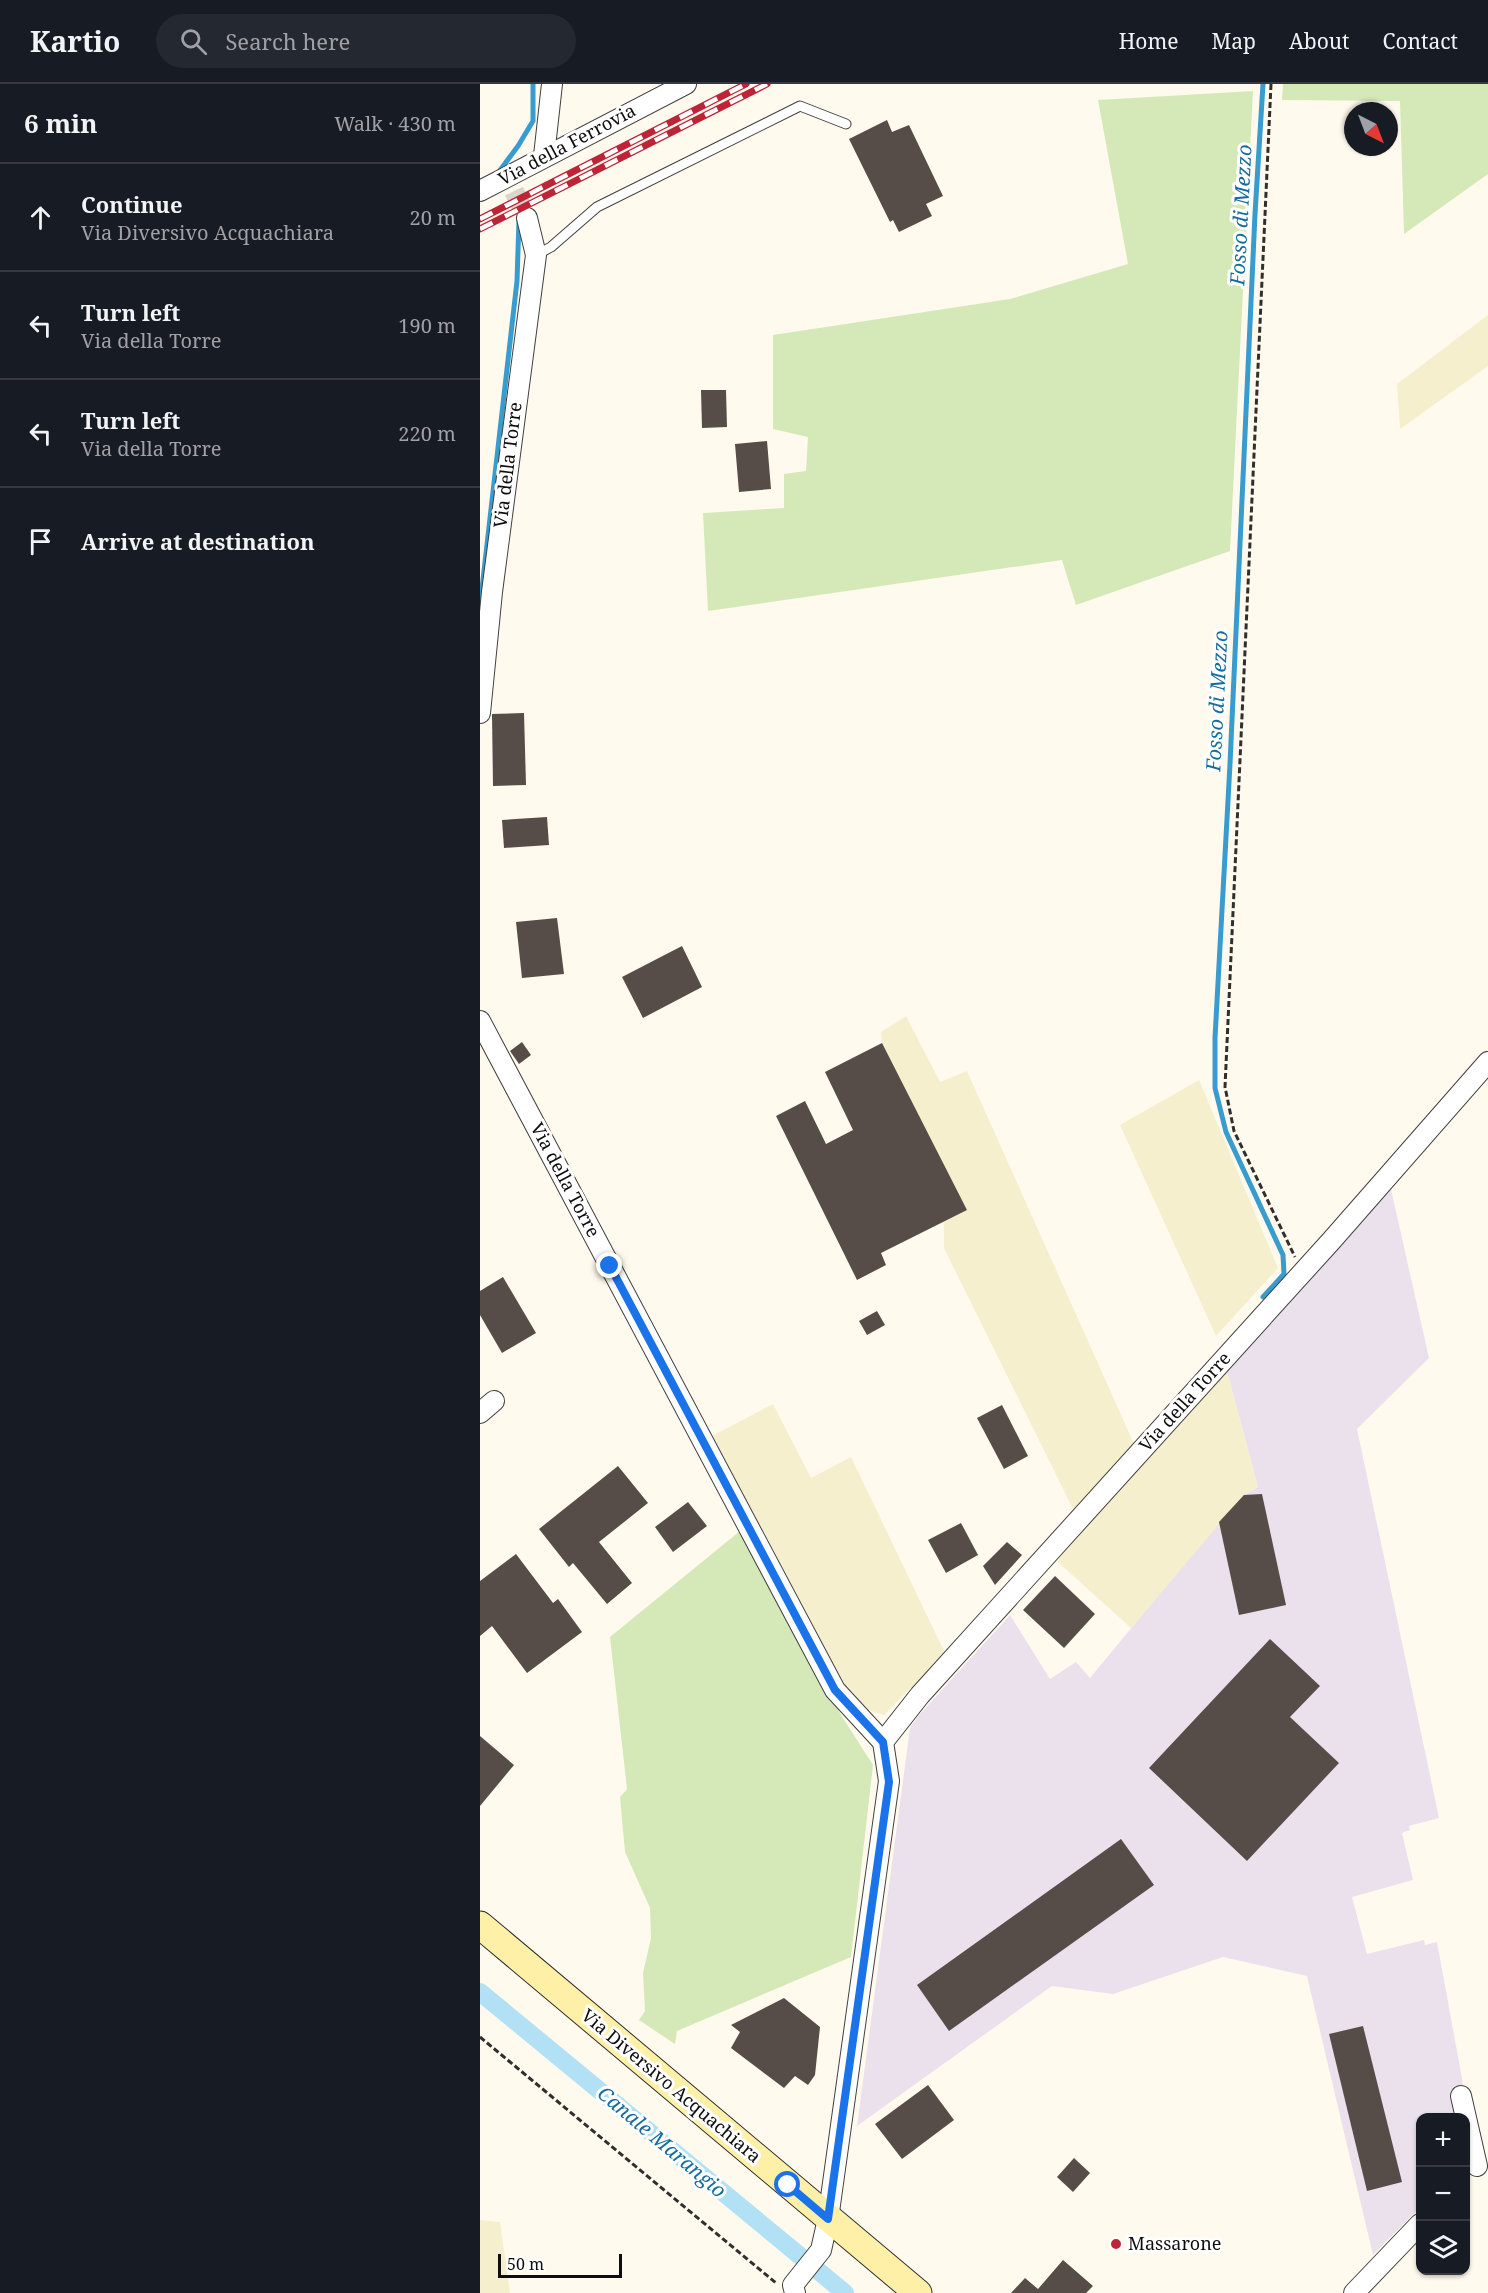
<!DOCTYPE html>
<meta charset="utf-8">
<style>
:root{--surface:#171b24;--page:#242831;--text:#f1f3f6;--muted:#9ea1a6;--line:#363941}
body{margin:0;font-family:"Noto Serif",serif;background:var(--page);color:var(--text)}
.controls{position:absolute;right:18px;bottom:18px;display:grid;overflow:hidden;border-radius:12px;box-shadow:0 2px 4px #0004}
.controls button{width:54px;height:54px;display:grid;place-items:center;padding:0;border:0;border-bottom:2px solid var(--line);background:var(--surface);color:var(--text);font:30px sans-serif}
.compass{position:absolute;left:864px;top:18px;width:54px;height:54px;border-radius:50%;background:var(--surface);box-shadow:0 2px 4px #0004;rotate:138deg}
.scale{position:absolute;left:18px;bottom:15px;width:124px;box-sizing:border-box;padding-left:6px;border:3px solid #0d0d0d;border-top:0;font-size:16px;line-height:21px;white-space:nowrap;color:#0d0d0d;-webkit-text-stroke:4px #fff;paint-order:stroke}
.stop{position:absolute;width:18px;height:18px;margin:-14px;border:4px solid #1a73e8;border-radius:50%;background:#fff}
.stop.end{background:#1a73e8;border-color:#fff;box-shadow:0 2px 6px #0008}
.list{margin:0;padding:0;list-style:none}
h2{display:flex;justify-content:space-between;align-items:center;height:78px;margin:0;padding:0 24px;font-size:26px}
h2 small{font-size:20px;font-weight:400;color:var(--muted)}
.list li{display:grid;grid-template-columns:39px 1fr auto;gap:18px;align-items:center;box-sizing:border-box;height:108px;padding:0 24px;border-top:2px solid var(--line)}
.list b{display:block;font-size:22px;white-space:nowrap}
.list p{margin:0;font-size:20px;white-space:nowrap;color:var(--muted)}
.list em{font-size:20px;font-style:normal;color:var(--muted)}
.icon{flex:none;width:33px;height:33px;fill:none;stroke:currentColor;stroke-width:2;stroke-linecap:round;stroke-linejoin:round}
.map{position:relative;flex:none;width:1008px;height:2209px;overflow:hidden}
header{display:flex;align-items:center;gap:36px;box-sizing:border-box;height:84px;padding:0 30px;background:var(--surface);border-bottom:2px solid var(--line)}
header strong{font-size:28px}
nav{display:flex;gap:33px;margin-inline-start:auto;font-size:21px}
.search{width:420px;height:54px;background:var(--page);display:flex;align-items:center;gap:15px;box-sizing:border-box;padding:0 21px;border-radius:33px;color:var(--muted);font-size:22px}
main{display:flex}
aside{flex:1;background:var(--surface)}
.map>svg:first-child{display:block}
</style>
<header>
<strong>Kartio</strong>
<div class="search"><svg class="icon" aria-label="search" viewBox="0 0 24 24"><circle cx="10" cy="10" r="6"/><path d="M15 15l6 6"/></svg>Search here</div>
<nav><a>Home</a><a>Map</a><a>About</a><a>Contact</a></nav>
</header>
<main>
<aside>
<h2>6 min<small>Walk · 430 m</small></h2>
<ul class="list">
<li><svg class="icon" aria-label="ahead" viewBox="0 0 24 24"><path d="M12 20V5M6 11l6-6 6 6"/></svg><div><b>Continue</b><p>Via Diversivo Acquachiara</p></div><em>20 m</em></li>
<li><svg class="icon" aria-label="left" viewBox="0 0 24 24"><path d="M17 20v-9H6M10 6l-5 5 5 5"/></svg><div><b>Turn left</b><p>Via della Torre</p></div><em>190 m</em></li>
<li><svg class="icon" aria-label="left" viewBox="0 0 24 24"><path d="M17 20v-9H6M10 6l-5 5 5 5"/></svg><div><b>Turn left</b><p>Via della Torre</p></div><em>220 m</em></li>
<li><svg class="icon" aria-label="arrive" viewBox="0 0 24 24"><path d="M6 21V4h12l-3 4 3 4H6"/></svg><div><b>Arrive at destination</b></div></li>
</ul>
</aside>
<div class="map">
<svg width="1008" height="2209" viewBox="0 0 1008 2209">
<rect width="100%" height="100%" fill="#fffaed"/>
<!-- industrial -->
<path fill="#eae1ec" d="M910,1101L949,1274L877,1345L959,1734L929,1742L930,1746L922,1749L933,1796L872,1813L887,1870L944,1856L945,1861L957,1858L985,2011L981,2033L940,2034V2123L893,2171L827,1892L743,1873L633,1910L572,1902L377,2042L430,1644L439,1631L530,1531L570,1595L596,1578L610,1594L739,1438L764,1411L778,1403L746,1284Z"/>
<!-- farmland -->
<g fill="#f5efcd">
<path d="M1008,231V282L920,345L917,300Z"/>
<path d="M426,932L460,998L487,987L655,1362L593,1425L464,1164V1138L487,1126L402,959L401,948Z"/>
<path d="M719,996L798,1184L736,1252L640,1041Z"/>
<path d="M746,1284L778,1403L764,1411L651,1544L577,1477Z"/>
<path d="M293,1320L331,1394L371,1373L465,1569L404,1631L381,1624L363,1600L232,1352Z"/>
<path d="M0,2136L20,2138L30,2209H0Z"/>
</g>
<!-- green -->
<g fill="#d4e9b7">
<path d="M803,0H1008V90L924,150L920,17L802,16Z"/>
<path d="M773,7L750,467L596,521L582,476L228,527L223,429L304,424V390L326,387L328,353L293,345V251L530,215L648,180L618,16Z"/>
<path d="M260,1447L361,1631L393,1681L371,1873L197,1947L195,1960L159,1936L165,1927L163,1889L171,1854L170,1824L145,1768L140,1713L147,1705L130,1553Z"/>
</g>
<g fill="none" stroke-linecap="round" stroke-linejoin="round">
<!-- stream -->
<g stroke="#389cce" stroke-width="5">
<path d="M783,0L775,130L750,680L735,954V1004L746,1048L803,1171L804,1190L783,1213"/>
<path d="M18,89L38,62L53,37V0"/>
<path d="M0,522L37,197L39,136"/>
</g>
<!-- canal -->
<path stroke="#b2e1f6" stroke-width="18" d="M0,1908L365,2209"/>
</g>
<!-- building -->
<g fill="#564d49">
<path d="M407,36L412,48L429,41L463,112L446,120L452,132L419,148L413,136L410,138L369,55Z"/>
<path d="M221,306H246L247,343L222,344Z"/>
<path d="M287,357L291,405L259,408L255,360Z"/>
<path d="M44,629L46,701L13,702L12,630Z"/>
<path d="M67,733L69,761L24,764L22,736Z"/>
<path d="M77,834L84,890L42,894L36,838Z"/>
<path d="M202,862L222,903L163,934L142,893Z"/>
<path d="M42,958L51,971L39,980L30,967Z"/>
<path d="M402,959L487,1126L401,1169L406,1181L377,1196L296,1032L325,1017L346,1060L373,1046L345,988Z"/>
<path d="M23,1193L56,1249L22,1269L0,1231V1207Z"/>
<path d="M397,1227L405,1241L387,1251L379,1237Z"/>
<path d="M522,1321L548,1372L524,1385L497,1334Z"/>
<path d="M138,1382L168,1419L119,1458L152,1499L127,1520L93,1479L89,1483L59,1445Z"/>
<path d="M782,1410L806,1521L759,1531L739,1438L764,1411Z"/>
<path d="M208,1418L227,1442L193,1468L175,1443Z"/>
<path d="M481,1439L498,1471L466,1489L448,1456Z"/>
<path d="M527,1458L542,1471L515,1501L503,1482Z"/>
<path d="M36,1470L73,1519L78,1515L102,1548L47,1589L12,1542L0,1552V1497Z"/>
<path d="M575,1492L615,1530L584,1564L543,1526Z"/>
<path d="M790,1555L840,1602L810,1633L859,1679L767,1777L669,1684Z"/>
<path d="M0,1652L34,1681L0,1722Z"/>
<path d="M641,1755L674,1801L469,1947L437,1901Z"/>
<path d="M304,1914L340,1943L335,1991L328,2001L315,1992L304,2004L251,1964L260,1948L251,1941Z"/>
<path d="M883,1942L922,2098L887,2107L849,1950Z"/>
<path d="M448,2001L474,2036L422,2075L395,2040Z"/>
<path d="M594,2074L610,2089L593,2108L577,2093Z"/>
<path d="M583,2176L613,2202L606,2209H531L545,2194L558,2205Z"/>
</g>
<g fill="none" stroke-linecap="round" stroke-linejoin="round">
<!-- street-tunnel -->
<path stroke="#dbd6cb" stroke-width="20" stroke-dasharray="20 10" stroke-linecap="butt" d="M34,107L47,134"/>
<!-- lane casing -->
<g stroke="#404040" stroke-width="11">
<path id="lane" d="M56,171L71,163L117,123L320,22L366,40"/>
</g>
<!-- street casing -->
<g stroke="#404040" stroke-width="22">
<g id="street">
<path d="M64,72L72,0"/>
<path d="M0,107L206,0"/>
<path d="M0,629L12,508L56,171L47,134"/>
<path d="M0,937L355,1606L403,1658"/>
<path d="M0,1329L14,1317"/>
<path d="M981,2012L997,2082"/>
<path d="M315,2209L313,2201L341,2166L348,2135L409,1697L403,1658L440,1611L852,1156L1008,978"/>
<path d="M874,2209L940,2140"/>
</g>
</g>
<!-- secondary casing -->
<g stroke="#2f2f2f" stroke-width="29">
<path id="secondary" d="M0,1841L438,2209"/>
</g>
<!-- path -->
<g stroke="#2f2f2f" stroke-width="3" stroke-dasharray="6 3" stroke-linecap="butt">
<path d="M791,0L745,1003L754,1047L815,1173"/>
<path d="M0,1953L296,2199"/>
</g>
<!-- lane -->
<use href="#lane" stroke="#fff" stroke-width="9"/>
<!-- street -->
<use href="#street" stroke="#fff" stroke-width="20"/>
<!-- secondary -->
<use href="#secondary" stroke="#fff0a8" stroke-width="27"/>
<!-- rail casing -->
<g stroke="#bd2436" stroke-width="7">
<g id="rail">
<path d="M0,135L266,0"/>
<path d="M0,145L287,0"/>
</g>
</g>
<!-- rail -->
<use href="#rail" stroke="#fff" stroke-width="4.5" stroke-dasharray="14" stroke-linecap="butt"/>
</g>
<g fill="none" stroke-linecap="round" stroke-linejoin="round">
<!-- route -->
<path stroke="#1a73e8" stroke-width="8" d="M130,1182L355,1606L403,1658L409,1698L348,2135L308,2101"/>
</g>
<!-- markers -->
<circle fill="#bd2436" stroke="#fff" stroke-width="2" cx="636" cy="2160" r="6"/>
<g text-anchor="middle" stroke-width="6" stroke-linejoin="round" paint-order="stroke">
<!-- street labels -->
<g font-size="18" fill="#0d0d0d" stroke="#fff">
<text transform="translate(87 61) rotate(-28)" y="6">Via della Ferrovia</text>
<text transform="translate(28 381) rotate(-83)" y="6">Via della Torre</text>
<text transform="translate(85 1096) rotate(62)" y="6">Via della Torre</text>
<text transform="translate(705 1318) rotate(-48)" y="6">Via della Torre</text>
<text transform="translate(191 2002) rotate(40)" y="6">Via Diversivo Acquachiara</text>
</g>
<!-- poi labels -->
<g font-size="18" fill="#0d0d0d" stroke="#fff" text-anchor="start">
<text x="648" y="2166">Massarone</text>
</g>
<!-- water labels -->
<g font-size="20" font-style="italic" fill="#166c9f" stroke="#fff">
<text transform="translate(761 131) rotate(-87)" y="7">Fosso di Mezzo</text>
<text transform="translate(737 617) rotate(-87)" y="7">Fosso di Mezzo</text>
<text transform="translate(182 2058) rotate(40)" y="7">Canale Marangio</text>
</g>
</g>
</svg>
<div class="controls">
<button>+</button>
<button>−</button>
<button><svg class="icon" aria-label="layers" viewBox="0 0 24 24"><path d="M12 4l9 5-9 5-9-5zM3 14l9 5 9-5"/></svg></button>
</div>
<svg class="compass" viewBox="-18 -18 36 36"><path d="M0-13l5 13h-10z" fill="#e53935"/><path d="M0 13l5-13h-10z" fill="#9ea1a6"/></svg>
<div class="scale">50 m</div>
<div class="stop" style="left:308px;top:2101px"></div>
<div class="stop end" style="left:130px;top:1182px"></div>
</div>
</main>
